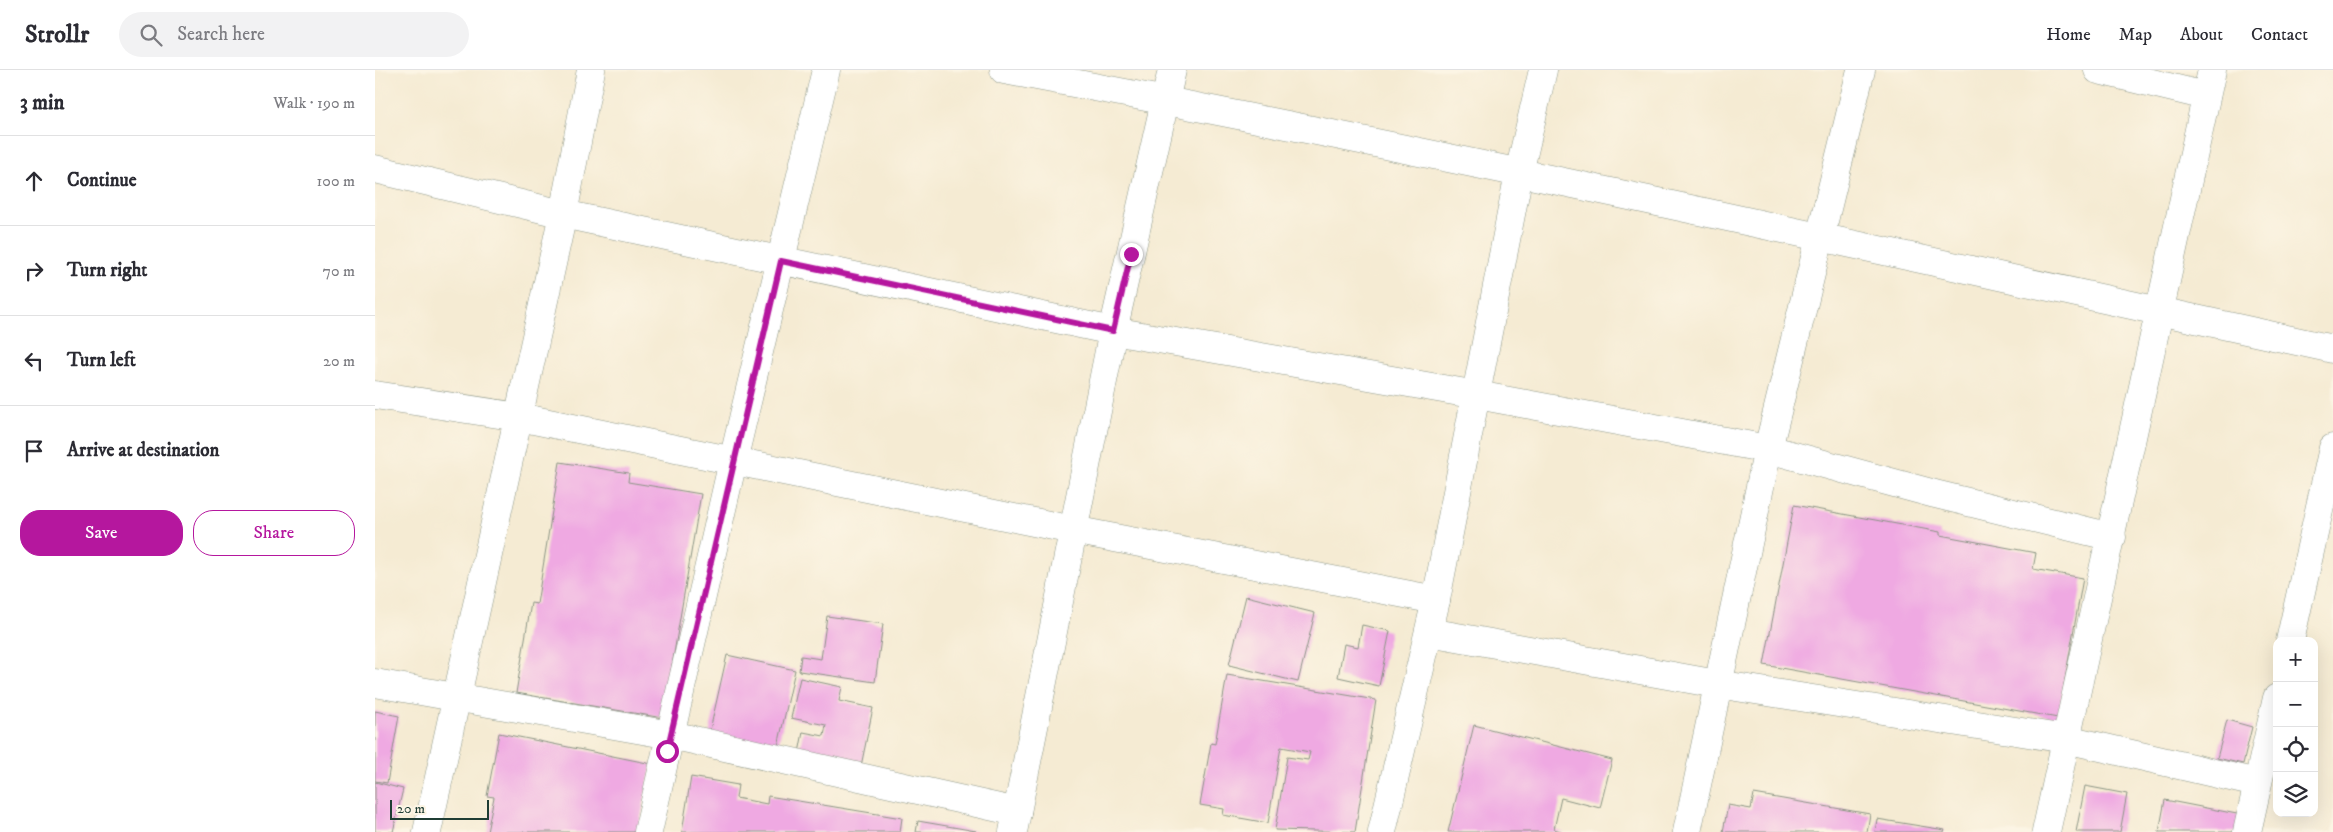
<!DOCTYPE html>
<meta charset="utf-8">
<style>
:root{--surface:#fff;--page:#f2f2f3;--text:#2b2b33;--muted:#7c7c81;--line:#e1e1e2;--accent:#b5179e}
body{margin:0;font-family:"IM FELL DW Pica",serif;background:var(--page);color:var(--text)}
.controls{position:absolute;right:15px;bottom:15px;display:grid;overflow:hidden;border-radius:10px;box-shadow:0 5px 20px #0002}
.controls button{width:45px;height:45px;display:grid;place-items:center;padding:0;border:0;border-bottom:1px solid var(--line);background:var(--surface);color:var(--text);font:25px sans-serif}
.scale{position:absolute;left:15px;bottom:12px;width:99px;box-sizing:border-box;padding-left:5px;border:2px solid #1f3d34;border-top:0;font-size:14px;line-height:18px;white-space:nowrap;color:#1f3d34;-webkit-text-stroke:4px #fcf5e5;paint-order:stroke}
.stop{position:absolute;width:15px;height:15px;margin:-11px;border:4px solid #b5179e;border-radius:50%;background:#fff}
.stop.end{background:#b5179e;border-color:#fff;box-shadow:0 1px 5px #0008}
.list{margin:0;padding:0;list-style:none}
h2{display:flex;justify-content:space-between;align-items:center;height:65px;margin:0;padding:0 20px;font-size:21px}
h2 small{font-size:16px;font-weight:400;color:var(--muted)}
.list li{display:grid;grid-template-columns:32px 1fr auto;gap:15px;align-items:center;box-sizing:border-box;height:90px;padding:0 20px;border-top:1px solid var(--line)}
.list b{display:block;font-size:19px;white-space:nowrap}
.list em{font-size:16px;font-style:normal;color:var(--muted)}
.actions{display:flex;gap:10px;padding:15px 20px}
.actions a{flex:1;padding:11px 0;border:1px solid var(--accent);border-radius:20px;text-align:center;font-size:18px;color:var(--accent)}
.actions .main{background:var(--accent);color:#fff}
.icon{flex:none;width:28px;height:28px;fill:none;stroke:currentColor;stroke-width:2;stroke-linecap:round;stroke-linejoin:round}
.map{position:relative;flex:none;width:1958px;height:762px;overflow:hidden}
header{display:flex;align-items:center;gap:30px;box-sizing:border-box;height:70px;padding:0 25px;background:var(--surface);border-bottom:1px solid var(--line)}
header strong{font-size:24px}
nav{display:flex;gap:28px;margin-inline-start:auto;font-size:18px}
.search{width:350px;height:45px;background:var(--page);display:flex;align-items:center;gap:12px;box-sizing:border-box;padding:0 18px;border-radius:28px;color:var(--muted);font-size:19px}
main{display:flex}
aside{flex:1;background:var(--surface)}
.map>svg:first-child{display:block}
</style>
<header>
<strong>Strollr</strong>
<div class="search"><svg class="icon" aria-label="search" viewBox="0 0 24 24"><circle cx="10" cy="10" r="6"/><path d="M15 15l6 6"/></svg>Search here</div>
<nav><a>Home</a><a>Map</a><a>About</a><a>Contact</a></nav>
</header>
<main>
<aside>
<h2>3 min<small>Walk · 190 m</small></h2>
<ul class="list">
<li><svg class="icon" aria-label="ahead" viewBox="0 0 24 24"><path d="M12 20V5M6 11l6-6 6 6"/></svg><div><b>Continue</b></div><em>100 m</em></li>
<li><svg class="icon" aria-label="right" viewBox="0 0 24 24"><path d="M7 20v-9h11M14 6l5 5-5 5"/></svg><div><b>Turn right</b></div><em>70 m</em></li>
<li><svg class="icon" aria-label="left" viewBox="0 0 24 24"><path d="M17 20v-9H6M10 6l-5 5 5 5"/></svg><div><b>Turn left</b></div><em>20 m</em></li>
<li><svg class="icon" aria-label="arrive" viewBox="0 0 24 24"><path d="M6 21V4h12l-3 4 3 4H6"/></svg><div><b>Arrive at destination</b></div></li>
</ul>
<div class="actions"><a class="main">Save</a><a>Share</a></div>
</aside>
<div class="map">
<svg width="1958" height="762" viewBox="0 0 1958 762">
<rect width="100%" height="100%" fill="#fcf5e5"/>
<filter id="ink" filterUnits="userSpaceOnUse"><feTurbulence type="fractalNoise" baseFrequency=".02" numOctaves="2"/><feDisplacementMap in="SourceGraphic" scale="10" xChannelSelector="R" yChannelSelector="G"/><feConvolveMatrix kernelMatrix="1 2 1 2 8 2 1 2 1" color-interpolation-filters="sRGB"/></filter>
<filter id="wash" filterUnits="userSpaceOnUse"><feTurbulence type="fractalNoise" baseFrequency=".0096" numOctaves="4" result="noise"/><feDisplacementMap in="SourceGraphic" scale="20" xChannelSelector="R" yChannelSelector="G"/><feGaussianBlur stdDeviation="1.12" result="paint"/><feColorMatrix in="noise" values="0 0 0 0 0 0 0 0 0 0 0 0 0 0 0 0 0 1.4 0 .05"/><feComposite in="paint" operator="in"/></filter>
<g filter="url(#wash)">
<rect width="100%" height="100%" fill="#f5ebd3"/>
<g id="blocks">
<!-- building -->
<g fill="#efa9e2">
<path d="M185,392L254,403L253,412L326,424L288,648L141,623L156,533L162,534Z"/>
<path d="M1419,435L1565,462V465L1661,483L1658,499L1708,508L1683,648L1389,595Z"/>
<path d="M871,526L940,543L923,612L854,595Z"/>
<path d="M452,546L508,554L500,612L424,601L426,586L446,589Z"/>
<path d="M987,555L1015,561L1004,616L963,607L969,574L983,577Z"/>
<path d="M352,585L420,600L401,685L333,669Z"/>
<path d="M852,605L1001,630L980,762L900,760L912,687L933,690L935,682L906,677L893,753L848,745L849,739L825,735L836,673L840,674Z"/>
<path d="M425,608L467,617L464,631L498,638L485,701L423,688L428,662L449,666L451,655L416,648Z"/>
<path d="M0,641L24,646L12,713L0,711Z"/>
<path d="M1852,650L1877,657L1868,694L1842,688Z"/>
<path d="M1099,655L1237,690L1225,738L1186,728L1179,759L1189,762H1073Z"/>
<path d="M124,663L277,694L263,762H112L119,727L112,726Z"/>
<path d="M316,707L363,715L361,728L392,734L393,726L527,748L525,762H307Z"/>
<path d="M0,712L28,719L18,762H0Z"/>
<path d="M1710,716L1752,724L1745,762H1701Z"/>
<path d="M1379,724L1495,744L1492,762H1348L1353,735L1376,739Z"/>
<path d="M1790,730L1867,745L1863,762H1784Z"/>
<path d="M1502,749L1570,760L1569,762H1500Z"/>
<path d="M543,751L601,761L600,762H541Z"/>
</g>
</g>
</g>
<g filter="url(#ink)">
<use href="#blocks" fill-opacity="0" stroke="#8a9484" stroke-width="1"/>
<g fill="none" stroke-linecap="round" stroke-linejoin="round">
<!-- minor casing -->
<g stroke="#8a9484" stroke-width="29">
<g id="minor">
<path d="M629,0C1074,83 1516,183 1958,279"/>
<path d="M1723,0L1831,26"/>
<path d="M0,99L188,144L738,261L1102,325L1393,379L1560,424L1737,467"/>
<path d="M0,325L144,347L698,460L1061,530"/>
<path d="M1054,562L1342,614L1691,669L1882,713"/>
<path d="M1915,571L1958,378"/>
<path d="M0,613L296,665L642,742"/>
<path d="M52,762L188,144L216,0"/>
<path d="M273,762L358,391L451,0"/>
<path d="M638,762L738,261L797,0"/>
<path d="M1007,762L1061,530L1144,103L1168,0"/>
<path d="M1312,762L1393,379L1486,0"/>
<path d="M1671,762L1837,0"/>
<path d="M1872,762L1902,628"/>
</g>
</g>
<!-- minor -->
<use href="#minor" stroke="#fff" stroke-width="28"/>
</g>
</g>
<g fill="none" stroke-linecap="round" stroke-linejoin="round" filter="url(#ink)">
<!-- route -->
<path stroke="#b5179e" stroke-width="6" d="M292,681L406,191L738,261L756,184"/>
</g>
</svg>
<div class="controls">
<button>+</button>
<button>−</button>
<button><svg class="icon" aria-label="locate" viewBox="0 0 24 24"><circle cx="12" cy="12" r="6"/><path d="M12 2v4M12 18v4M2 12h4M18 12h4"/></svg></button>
<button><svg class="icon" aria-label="layers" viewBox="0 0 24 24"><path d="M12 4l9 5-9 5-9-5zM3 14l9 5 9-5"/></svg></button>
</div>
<div class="scale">20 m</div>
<div class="stop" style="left:292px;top:681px"></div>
<div class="stop end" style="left:756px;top:184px"></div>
</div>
</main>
